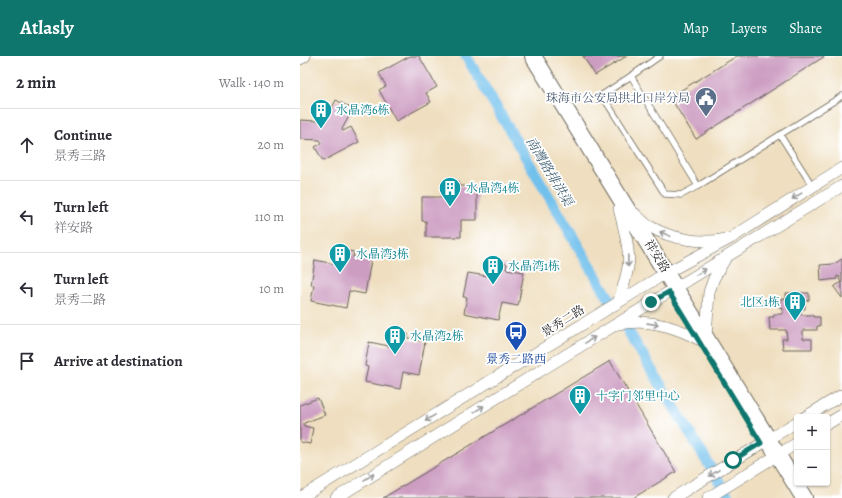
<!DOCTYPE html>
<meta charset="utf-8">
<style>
:root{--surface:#fff;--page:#f7f7f7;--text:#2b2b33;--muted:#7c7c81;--line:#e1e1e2;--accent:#0f766e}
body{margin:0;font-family:Alegreya,"Noto Serif SC",serif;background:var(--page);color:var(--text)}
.controls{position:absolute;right:12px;bottom:12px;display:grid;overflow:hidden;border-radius:4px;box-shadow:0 1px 3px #0004}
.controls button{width:36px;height:36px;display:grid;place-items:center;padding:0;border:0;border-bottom:1px solid var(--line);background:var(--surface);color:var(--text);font:20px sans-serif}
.stop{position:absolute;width:12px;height:12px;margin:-9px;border:3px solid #0f766e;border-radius:50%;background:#fff}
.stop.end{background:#0f766e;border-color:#fff;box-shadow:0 1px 4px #0008}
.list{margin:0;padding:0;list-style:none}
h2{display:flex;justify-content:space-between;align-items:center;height:52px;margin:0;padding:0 16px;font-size:17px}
h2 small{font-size:13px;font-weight:400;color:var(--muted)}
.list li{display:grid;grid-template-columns:26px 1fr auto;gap:12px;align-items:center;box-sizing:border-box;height:72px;padding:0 16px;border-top:1px solid var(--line)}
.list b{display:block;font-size:15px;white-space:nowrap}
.list p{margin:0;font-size:13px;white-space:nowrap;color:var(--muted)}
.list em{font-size:13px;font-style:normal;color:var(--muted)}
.icon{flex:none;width:22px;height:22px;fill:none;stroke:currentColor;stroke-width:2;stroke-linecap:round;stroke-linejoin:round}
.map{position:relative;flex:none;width:542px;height:442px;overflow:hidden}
header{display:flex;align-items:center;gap:24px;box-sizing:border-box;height:56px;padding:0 20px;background:var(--accent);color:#fff}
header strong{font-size:19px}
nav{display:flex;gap:22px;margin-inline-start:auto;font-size:14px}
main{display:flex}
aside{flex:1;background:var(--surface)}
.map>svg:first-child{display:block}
</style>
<header>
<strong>Atlasly</strong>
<nav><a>Map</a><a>Layers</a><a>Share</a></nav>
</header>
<main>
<aside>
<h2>2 min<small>Walk · 140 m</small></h2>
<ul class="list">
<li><svg class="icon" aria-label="ahead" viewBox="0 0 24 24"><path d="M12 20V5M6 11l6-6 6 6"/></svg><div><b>Continue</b><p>景秀三路</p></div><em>20 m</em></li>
<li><svg class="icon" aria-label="left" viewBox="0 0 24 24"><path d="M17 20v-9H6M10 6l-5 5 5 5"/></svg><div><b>Turn left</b><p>祥安路</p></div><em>110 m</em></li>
<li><svg class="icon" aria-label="left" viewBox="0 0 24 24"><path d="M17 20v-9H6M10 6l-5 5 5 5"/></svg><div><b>Turn left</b><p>景秀二路</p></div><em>10 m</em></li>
<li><svg class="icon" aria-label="arrive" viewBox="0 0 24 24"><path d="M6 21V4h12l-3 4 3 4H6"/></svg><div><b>Arrive at destination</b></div></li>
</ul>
</aside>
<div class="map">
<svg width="542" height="442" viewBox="0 0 542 442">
<rect width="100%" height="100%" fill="#fff"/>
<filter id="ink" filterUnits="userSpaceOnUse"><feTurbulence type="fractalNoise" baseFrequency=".025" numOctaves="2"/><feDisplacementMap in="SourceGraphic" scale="8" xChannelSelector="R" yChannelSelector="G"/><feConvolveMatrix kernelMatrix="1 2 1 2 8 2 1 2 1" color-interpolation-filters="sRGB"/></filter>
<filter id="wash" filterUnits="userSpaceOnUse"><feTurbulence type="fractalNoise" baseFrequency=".012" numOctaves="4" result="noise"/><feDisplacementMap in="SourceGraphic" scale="16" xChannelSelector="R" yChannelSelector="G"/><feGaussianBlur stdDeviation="0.9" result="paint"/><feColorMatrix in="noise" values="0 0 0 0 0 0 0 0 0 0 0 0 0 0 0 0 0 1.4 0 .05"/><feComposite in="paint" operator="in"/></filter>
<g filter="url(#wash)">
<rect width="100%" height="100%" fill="#efdfc0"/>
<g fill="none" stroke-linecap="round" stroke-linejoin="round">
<!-- canal -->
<g stroke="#72c1ed" stroke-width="11">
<path d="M166,0L310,244"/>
<path d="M327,273L429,442"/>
</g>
</g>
<g id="blocks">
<!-- building -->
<g fill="#cc9cc1">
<path d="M110,0H119L137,31L126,37L131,46L96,65L79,34L86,30L79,17Z"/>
<path d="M283,0H327L295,19Z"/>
<path d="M437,0H525L396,83L370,41Z"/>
<path d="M36,44L53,53L42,73L43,75L51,71L59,86L23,105L15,91L22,87L20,84L0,83V64L17,65L27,61Z"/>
<path d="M142,125H159V130H177V164H161V181H126V165H122V141H142Z"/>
<path d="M37,193L54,196L53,201L71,204L65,238L49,235L46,252L11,245L14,229H11L15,204L34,208Z"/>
<path d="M542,203V242L534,231L541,226L539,223L540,221L537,220V223L521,225L520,209L534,208Z"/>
<path d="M190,205L207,208L206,213L224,216L218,250L202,247L198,264L164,257L167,241H163L168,217L187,220Z"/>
<path d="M486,237H509V244L505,245V253H501V259H513V261H520V270H517V274H503V283H512V293H483L482,283H487L486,274H470L469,261H474V258H483V252H480V243H486Z"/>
<path d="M91,274L108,278V282L125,286L119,319L103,316L100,333L65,326L68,311L65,310L69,286L89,290Z"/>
<path d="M310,305L376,416L333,442H83Z"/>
<path d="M18,342L25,359L4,367V370L13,372L10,388L0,386V349Z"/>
</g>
</g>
</g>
<g filter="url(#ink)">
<use href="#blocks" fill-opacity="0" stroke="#666055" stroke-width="1"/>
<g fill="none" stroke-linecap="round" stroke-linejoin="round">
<!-- lane casing -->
<g stroke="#666055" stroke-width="7">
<g id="lane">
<path d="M360,0L331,20L398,130L542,40"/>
<path d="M331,20L302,39L365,138L381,139L398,130"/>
<path d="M480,79L513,131"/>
</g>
</g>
<!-- street casing -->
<g stroke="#666055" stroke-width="12">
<g id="street">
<path d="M0,3L5,0"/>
<path d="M334,157C339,161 344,168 351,171C371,183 402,188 425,183"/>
<path d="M318,247C322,235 326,223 328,211C331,196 323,168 319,153"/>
<path d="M319,268C346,263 374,270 398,283"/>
<path d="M406,281L409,236L414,222L425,203"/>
<path d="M505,361L542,339"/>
<path d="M527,368L542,359"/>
<path d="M0,442L366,217L431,182L542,112"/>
<path d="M36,442L248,310L542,130"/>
<path d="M373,442L497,366"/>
<path d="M408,442L497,387"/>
</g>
</g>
<!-- secondary casing -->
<g stroke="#666055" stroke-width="18">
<path id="secondary" d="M233,0L504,442"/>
</g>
<!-- lane -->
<use href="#lane" stroke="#fff" stroke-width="5.5"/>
<!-- street -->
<use href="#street" stroke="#fff" stroke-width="11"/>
<!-- secondary -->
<use href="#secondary" stroke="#fff" stroke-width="16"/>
</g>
<!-- one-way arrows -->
<defs><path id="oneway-shaft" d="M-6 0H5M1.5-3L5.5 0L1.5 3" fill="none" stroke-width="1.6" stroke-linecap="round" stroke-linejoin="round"/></defs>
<g stroke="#999">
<use href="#oneway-shaft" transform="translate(497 140) rotate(148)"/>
<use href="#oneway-shaft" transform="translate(365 178) rotate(-157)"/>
<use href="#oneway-shaft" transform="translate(328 205) rotate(88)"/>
<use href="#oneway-shaft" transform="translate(401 216) rotate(-31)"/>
<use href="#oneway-shaft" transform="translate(353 268) rotate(8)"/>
<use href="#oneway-shaft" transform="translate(290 284) rotate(-32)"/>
<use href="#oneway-shaft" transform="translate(179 353) rotate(-32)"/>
<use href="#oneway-shaft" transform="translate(130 362) rotate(148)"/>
<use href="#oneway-shaft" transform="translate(414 417) rotate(148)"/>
<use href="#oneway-shaft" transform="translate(69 421) rotate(-32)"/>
</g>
</g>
<g fill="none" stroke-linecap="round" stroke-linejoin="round" filter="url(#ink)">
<!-- route -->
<path stroke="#0f766e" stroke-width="5" d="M351,246L369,236L461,387L433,404"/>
</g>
<!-- icons -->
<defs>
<g id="civic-pin" transform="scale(1.15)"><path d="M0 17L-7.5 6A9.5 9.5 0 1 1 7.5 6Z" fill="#5c6f8a" stroke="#fff"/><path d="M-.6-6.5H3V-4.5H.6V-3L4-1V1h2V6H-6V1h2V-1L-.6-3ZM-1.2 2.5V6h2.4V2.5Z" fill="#fff"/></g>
<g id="building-pin" transform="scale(1.15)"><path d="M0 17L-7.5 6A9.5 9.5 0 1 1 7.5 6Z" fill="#0f9aa8" stroke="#fff"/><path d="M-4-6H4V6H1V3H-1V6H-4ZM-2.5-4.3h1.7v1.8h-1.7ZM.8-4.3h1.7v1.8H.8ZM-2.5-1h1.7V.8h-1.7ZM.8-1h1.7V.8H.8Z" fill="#fff"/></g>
<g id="bus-pin" transform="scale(1.15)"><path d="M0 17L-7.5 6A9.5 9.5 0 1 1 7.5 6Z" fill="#1a4fb4" stroke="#fff"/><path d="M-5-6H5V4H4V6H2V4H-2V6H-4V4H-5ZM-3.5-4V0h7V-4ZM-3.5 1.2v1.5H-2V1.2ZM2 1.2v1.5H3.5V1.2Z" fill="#fff"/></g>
</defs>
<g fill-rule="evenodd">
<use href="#civic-pin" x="406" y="42"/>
<use href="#building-pin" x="21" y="54"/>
<use href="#building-pin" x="150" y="132"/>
<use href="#building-pin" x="40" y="198"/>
<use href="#building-pin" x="193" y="210"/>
<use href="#building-pin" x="495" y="246"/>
<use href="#bus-pin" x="216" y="276"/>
<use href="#building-pin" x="95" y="280"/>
<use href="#building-pin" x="280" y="340"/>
</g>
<g text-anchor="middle" stroke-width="3.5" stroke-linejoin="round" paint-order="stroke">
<!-- service labels -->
<g font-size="12" fill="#4e5e75" stroke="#fff" text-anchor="end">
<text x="390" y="46">珠海市公安局拱北口岸分局</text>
</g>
<!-- culture labels -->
<g font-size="12" fill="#0d838f" stroke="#fff" text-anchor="start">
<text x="36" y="58">水晶湾6栋</text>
<text x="166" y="136">水晶湾4栋</text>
<text x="56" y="202">水晶湾3栋</text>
<text x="208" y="214">水晶湾1栋</text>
<text x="480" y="250" text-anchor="end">北区1栋</text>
<text x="110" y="284">水晶湾2栋</text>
<text x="296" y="344">十字门邻里中心</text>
</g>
<!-- street labels -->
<g font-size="12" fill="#1c1c1c" stroke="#fff">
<text transform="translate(357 200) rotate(59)" y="4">祥安路</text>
<text transform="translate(263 265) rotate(-32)" y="4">景秀二路</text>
</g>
<!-- transit labels -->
<g font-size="12" fill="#164399" stroke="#fff">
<text x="216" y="307">景秀二路西</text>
</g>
<!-- water labels -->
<g font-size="13" font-style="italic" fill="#3e5e70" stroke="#fff">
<text transform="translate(250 115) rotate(59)" y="5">南灣路排洪渠</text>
</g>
</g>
</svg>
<div class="controls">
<button>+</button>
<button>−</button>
</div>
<div class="stop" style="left:433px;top:404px"></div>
<div class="stop end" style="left:351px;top:246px"></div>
</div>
</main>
